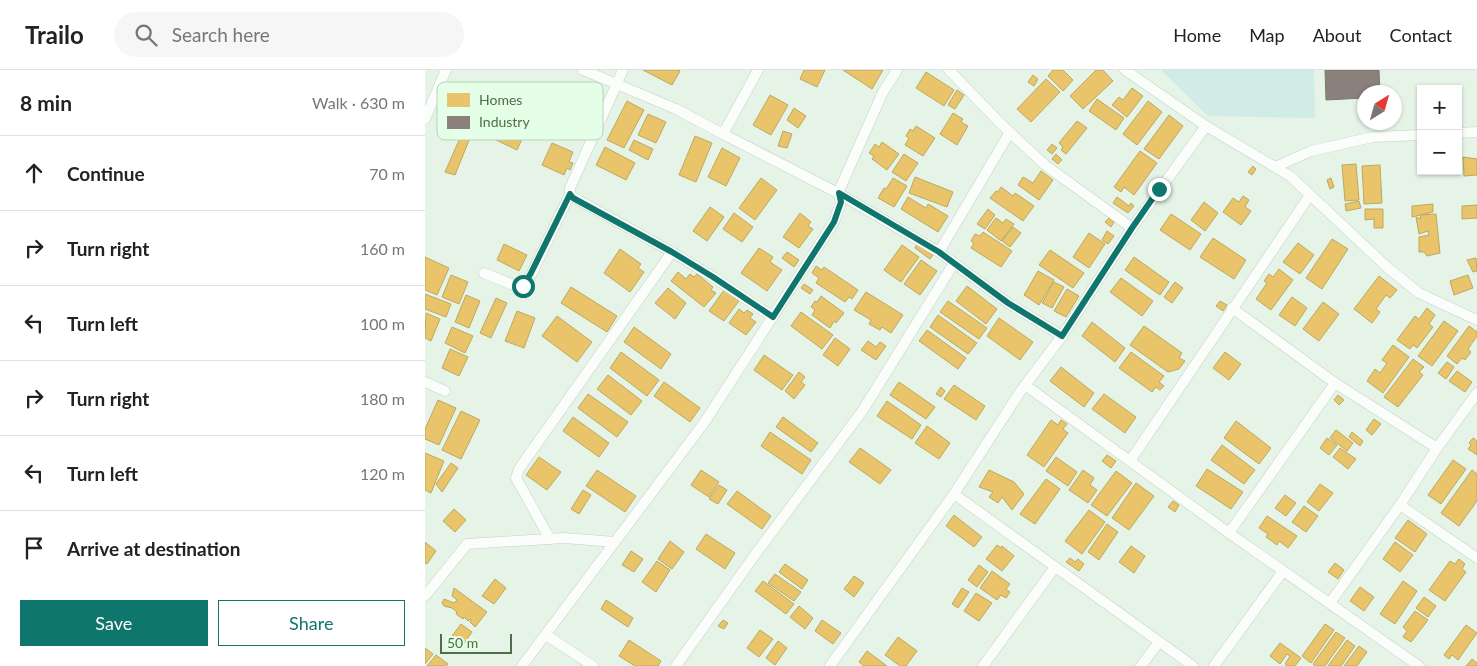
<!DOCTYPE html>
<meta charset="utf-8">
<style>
:root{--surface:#fff;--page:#f6f6f6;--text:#222;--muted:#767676;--line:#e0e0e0;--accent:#0f766e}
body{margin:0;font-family:Lato,sans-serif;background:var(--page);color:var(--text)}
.controls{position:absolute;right:15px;top:15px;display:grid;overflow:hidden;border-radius:0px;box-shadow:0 1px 4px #0004}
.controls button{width:45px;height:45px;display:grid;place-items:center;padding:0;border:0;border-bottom:1px solid var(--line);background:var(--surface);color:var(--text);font:25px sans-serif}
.compass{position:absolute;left:932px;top:15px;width:45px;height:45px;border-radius:50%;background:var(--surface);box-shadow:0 1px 4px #0004;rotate:37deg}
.scale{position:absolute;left:15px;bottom:12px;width:72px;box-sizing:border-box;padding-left:5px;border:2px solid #4e6f49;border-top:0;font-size:14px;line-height:18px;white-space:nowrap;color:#4e6f49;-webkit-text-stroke:4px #e5fee8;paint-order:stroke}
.stop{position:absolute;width:15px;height:15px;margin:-11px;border:4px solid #0f766e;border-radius:50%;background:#fff}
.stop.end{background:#0f766e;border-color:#fff;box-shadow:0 1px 5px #0008}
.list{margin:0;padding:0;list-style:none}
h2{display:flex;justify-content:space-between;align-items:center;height:65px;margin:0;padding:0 20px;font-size:21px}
h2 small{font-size:16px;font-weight:400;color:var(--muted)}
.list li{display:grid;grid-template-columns:32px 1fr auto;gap:15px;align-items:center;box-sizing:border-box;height:75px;padding:0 20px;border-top:1px solid var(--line)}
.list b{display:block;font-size:19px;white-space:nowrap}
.list em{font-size:16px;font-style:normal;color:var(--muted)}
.actions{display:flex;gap:10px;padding:15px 20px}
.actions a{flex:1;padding:11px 0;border:1px solid var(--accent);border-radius:0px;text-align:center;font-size:18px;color:var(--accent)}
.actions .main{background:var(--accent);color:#fff}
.icon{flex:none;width:28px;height:28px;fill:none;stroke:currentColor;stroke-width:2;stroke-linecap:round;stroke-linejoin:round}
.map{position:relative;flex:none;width:1052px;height:596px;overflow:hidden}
header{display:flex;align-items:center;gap:30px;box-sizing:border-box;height:70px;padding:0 25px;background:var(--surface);border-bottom:1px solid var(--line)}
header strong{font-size:24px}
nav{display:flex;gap:28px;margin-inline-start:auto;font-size:18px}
.search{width:350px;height:45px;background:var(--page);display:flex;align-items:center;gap:12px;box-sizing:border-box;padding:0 18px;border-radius:28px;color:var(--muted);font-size:19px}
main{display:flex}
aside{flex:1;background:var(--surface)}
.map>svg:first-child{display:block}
</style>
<header>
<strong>Trailo</strong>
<div class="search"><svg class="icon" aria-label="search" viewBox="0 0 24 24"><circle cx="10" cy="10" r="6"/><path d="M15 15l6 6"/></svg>Search here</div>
<nav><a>Home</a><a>Map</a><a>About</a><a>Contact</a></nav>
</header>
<main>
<aside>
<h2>8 min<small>Walk · 630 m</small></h2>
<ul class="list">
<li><svg class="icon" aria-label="ahead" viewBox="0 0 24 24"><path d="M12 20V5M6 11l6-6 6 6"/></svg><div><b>Continue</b></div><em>70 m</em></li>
<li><svg class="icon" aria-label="right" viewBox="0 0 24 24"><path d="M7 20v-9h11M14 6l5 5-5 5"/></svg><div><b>Turn right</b></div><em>160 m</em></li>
<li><svg class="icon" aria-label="left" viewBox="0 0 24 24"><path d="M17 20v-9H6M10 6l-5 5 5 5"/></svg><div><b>Turn left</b></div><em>100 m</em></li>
<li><svg class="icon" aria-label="right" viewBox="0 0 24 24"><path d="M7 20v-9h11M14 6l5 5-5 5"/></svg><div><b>Turn right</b></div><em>180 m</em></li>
<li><svg class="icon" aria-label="left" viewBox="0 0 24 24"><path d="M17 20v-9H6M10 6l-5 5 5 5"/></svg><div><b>Turn left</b></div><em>120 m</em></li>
<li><svg class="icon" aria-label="arrive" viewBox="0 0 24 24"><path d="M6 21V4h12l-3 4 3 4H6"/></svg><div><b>Arrive at destination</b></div></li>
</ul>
<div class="actions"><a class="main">Save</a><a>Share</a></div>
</aside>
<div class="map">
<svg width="1052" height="596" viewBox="0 0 1052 596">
<rect width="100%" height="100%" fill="#e6f4e7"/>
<!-- green -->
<path fill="#d1ebe7" d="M736,0H889L890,48L783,46Z"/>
<!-- homes -->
<g fill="#e9c46a" stroke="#baaa60">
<path d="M218,0H254L255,1L247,15Z"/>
<path d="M379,0H400L392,17L375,9Z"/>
<path d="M418,0H458L447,19Z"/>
<path d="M628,0H638L648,10L638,21L623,6Z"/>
<path d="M671,0H678L688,11L658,39L645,26Z"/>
<path d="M501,2L529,20L519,36L491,18Z"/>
<path d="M608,5L613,9L609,16L603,12Z"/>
<path d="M621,9L635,22L606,52L592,39Z"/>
<path d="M707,18L718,26L702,47L687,35L694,27L698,30Z"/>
<path d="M532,20L539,25L530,39L523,35Z"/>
<path d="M345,25L363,35L346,65L328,55Z"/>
<path d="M672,29L699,48L691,60L664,41Z"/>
<path d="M202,31L219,40L199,78L182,70Z"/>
<path d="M723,31L737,42L712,75L698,64Z"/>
<path d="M369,38L381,46L373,58L362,50Z"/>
<path d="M528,43L538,49L536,52L543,56L532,75L515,64Z"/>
<path d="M223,44L241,52L231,73L213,65Z"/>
<path d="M744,45L758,56L734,89L719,79Z"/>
<path d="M80,49L102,58L92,80L71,70Z"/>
<path d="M652,51L662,58L641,84L636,80L638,77L634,73Z"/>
<path d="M491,56L510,68L498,86L480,75L484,68L481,66L485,59L488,61Z"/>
<path d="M39,59L47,63L30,105L20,102Z"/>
<path d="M358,61L367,64L362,78L353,76Z"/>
<path d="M270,66L287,73L271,112L254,105Z"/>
<path d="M209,70L228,79L223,90L204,80Z"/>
<path d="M457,72L474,84L462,100L447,89L449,86L444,83L450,74L454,77Z"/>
<path d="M127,73L148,82L144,92L148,93L145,100L142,98L139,105L117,95Z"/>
<path d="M627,74L632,78L627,84L622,80Z"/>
<path d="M180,77L210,93L201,110L171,95Z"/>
<path d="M297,78L315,88L301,116L283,107Z"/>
<path d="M715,81L732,93L709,125L699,117L696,122L689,117Z"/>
<path d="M479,84L493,93L481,111L467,102Z"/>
<path d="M631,84L637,90L633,94L627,89Z"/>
<path d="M1038,87L1052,89V105L1039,106Z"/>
<path d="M931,94L934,130L920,131L917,95Z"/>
<path d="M955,95L957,133L939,134L937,96Z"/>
<path d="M828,96L831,99L827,105L823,102Z"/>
<path d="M616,101L628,110L614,130L593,115L598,107L608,113Z"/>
<path d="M490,107L528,122L522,137L484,123Z"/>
<path d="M336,108L352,120L330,150L314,138Z"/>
<path d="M468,108L482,116L469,137L453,128L459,118L461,119Z"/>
<path d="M906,108L909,117L905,119L902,110Z"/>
<path d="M576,117L588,126L590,123L609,136L598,151L565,128L571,121L573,122Z"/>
<path d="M818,126L824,130L820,137L826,141L816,155L798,142L808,128L814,132Z"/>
<path d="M483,127L501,138L503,134L523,146L513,162L476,139Z"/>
<path d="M692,127L704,136L706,133L709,136L703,143L688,133Z"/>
<path d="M934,131L936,138L921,141L920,134Z"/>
<path d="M779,132L793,143L780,161L766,150Z"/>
<path d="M1008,134V142L987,147V136Z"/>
<path d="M1052,135V148L1037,149V136Z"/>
<path d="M285,137L299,147L282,171L268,161Z"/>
<path d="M563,139L570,145L560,159L552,154Z"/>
<path d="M940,139H958V158H949V149L940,150Z"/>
<path d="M309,143L328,157L317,172L298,159Z"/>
<path d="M375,143L386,152L383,156L388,159L374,178L358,167Z"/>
<path d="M746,144L776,164L765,180L735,160Z"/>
<path d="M1011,144L1015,183L1002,186L999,182H994V167L1004,165L1003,161L994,164L991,147L996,149L995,145Z"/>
<path d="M571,148L578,153L581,149L589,154L576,171L562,160Z"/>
<path d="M684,148L689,152L686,157L680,152Z"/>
<path d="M588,157L596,163L585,177L577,171Z"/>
<path d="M682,161L689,166L683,174L677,170Z"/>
<path d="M558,162L587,181L576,197L546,178L549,173L546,171L550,164L555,166Z"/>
<path d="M664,163L680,174L664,198L648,187Z"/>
<path d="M788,168L821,190L809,209L775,187Z"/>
<path d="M907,169L923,179L897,219L881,208Z"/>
<path d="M873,173L889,185L875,204L858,192Z"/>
<path d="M79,174L102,185L94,201L72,190Z"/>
<path d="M492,174L508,185L505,189L490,178Z"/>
<path d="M477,175L494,187L476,212L459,200Z"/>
<path d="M334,178L348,187L345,192L357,200L342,221L316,203Z"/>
<path d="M195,179L216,194L213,198L219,202L205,222L179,203Z"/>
<path d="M625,180L659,203L648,218L614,195Z"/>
<path d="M362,182L374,190L369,197L357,188Z"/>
<path d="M0,187L24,198L12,225L0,220Z"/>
<path d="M709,187L744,212L735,225L700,200Z"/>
<path d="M1051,188L1052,201L1048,202L1042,190Z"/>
<path d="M496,190L512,201L495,225L479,214Z"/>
<path d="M391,196L397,200L399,197L433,220L427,229L424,227L420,232L391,213L394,208L387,203Z"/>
<path d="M854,199L868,210L846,240L831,229L842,213L839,211L844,204L848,207Z"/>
<path d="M613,201L629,210L614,235L599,225Z"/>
<path d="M253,202L261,209L265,204L269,207L272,204L288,217L286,220L291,223L279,237L246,211Z"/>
<path d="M26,205L43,212L34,234L17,227Z"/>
<path d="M1043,205L1048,218L1029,225L1025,211Z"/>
<path d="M954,206L972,220L965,228L961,225L951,239L955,242L947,253L929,239Z"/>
<path d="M696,208L728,231L717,246L685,222Z"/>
<path d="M629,212L639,217L627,238L617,233Z"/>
<path d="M750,212L758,218L747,233L739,227Z"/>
<path d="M379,214L388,220L385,224L376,218Z"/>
<path d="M542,216L572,239L561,254L531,231Z"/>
<path d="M146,217L192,246L182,262L136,233Z"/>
<path d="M243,218L261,233L250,249L230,233Z"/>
<path d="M642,219L654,226L641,247L629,241Z"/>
<path d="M299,220L314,231L299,251L284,241Z"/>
<path d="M441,222L478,245L466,263L457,257L455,260L444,254L446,250L429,240Z"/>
<path d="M0,224L26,234L21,247L0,239Z"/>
<path d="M41,225L55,231L44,258L30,252Z"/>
<path d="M396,226L419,243L411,253L409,251L405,258L387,245L390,240L386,237L390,231L392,232Z"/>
<path d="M867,227L882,238L870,256L854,245Z"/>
<path d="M71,228L82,233L66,268L55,263Z"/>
<path d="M523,231L562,258L554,269L515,242Z"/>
<path d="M795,231L802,235L798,241L791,236Z"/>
<path d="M898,232L914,244L894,271L878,259Z"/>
<path d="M1002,238L1010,245L1004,254L1008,257L992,278L988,275L985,279L972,270L990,246L994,249Z"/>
<path d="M314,239L319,243L322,240L328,244L325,248L331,252L321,265L304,253Z"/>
<path d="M92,241L110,248L99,278L80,271Z"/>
<path d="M376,242L408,265L397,279L366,256Z"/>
<path d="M1,243L15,249L6,271L0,268Z"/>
<path d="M513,245L552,273L543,284L505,257Z"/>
<path d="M132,246L167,272L152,292L117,266Z"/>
<path d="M574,248L608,272L595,290L562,266Z"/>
<path d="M1019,251L1033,261L1007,296L993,286Z"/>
<path d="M667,252L700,278L690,292L657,266Z"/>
<path d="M719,256L757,283L754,288L760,291L754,299L743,302L705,275Z"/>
<path d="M1044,256L1052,262V266L1043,279L1046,282L1040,290L1037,288L1032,294L1022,286Z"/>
<path d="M27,257L48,266L40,283L20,273Z"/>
<path d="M209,257L246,284L236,299L199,272Z"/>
<path d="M502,260L541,288L533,299L494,271Z"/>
<path d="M410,268L425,279L413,296L398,285Z"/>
<path d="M443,271L451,277L455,272L461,276L451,290L436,280Z"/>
<path d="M968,275L984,287L958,323L942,311L950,299L955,303L962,293L957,290Z"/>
<path d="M25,279L43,287L34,306L17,298Z"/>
<path d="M196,282L234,310L222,326L185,298Z"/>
<path d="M706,282L739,306L734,312L739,316L735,320L731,317L727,322L694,298Z"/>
<path d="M800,282L816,294L804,310L788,298Z"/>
<path d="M339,285L368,305L357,320L329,300Z"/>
<path d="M988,289L999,297L994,302L998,305L973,337L959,327Z"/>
<path d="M1022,292L1029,297L1021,309L1013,303Z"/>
<path d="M636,297L669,323L659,337L625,311Z"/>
<path d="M1032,301L1047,312L1040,322L1024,311Z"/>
<path d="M374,302L380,307L376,312L380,315L369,329L360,321Z"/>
<path d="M183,305L217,331L206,345L172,319Z"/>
<path d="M239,312L275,338L265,352L229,326Z"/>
<path d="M474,312L510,337L501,349L465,325Z"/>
<path d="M529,315L560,336L551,350L519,329Z"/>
<path d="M516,317L520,321L516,327L511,324Z"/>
<path d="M163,324L203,352L192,367L153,338Z"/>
<path d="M679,324L711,347L700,363L667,339Z"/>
<path d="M913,325L919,330L914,335L909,330Z"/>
<path d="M13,330L31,338L14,375L0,369V359Z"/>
<path d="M462,331L496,355L487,369L452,346Z"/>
<path d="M36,341L55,350L36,389L17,380Z"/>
<path d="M148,347L184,373L174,387L138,361Z"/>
<path d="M358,347L393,373L386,382L351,357Z"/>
<path d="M949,349L956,354L947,365L941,360Z"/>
<path d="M626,350L633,355L636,350L642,354L638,359L643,363L619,397L602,385Z"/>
<path d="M811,351L846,378L834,394L799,368Z"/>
<path d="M502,356L525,373L514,389L490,373Z"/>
<path d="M911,360L928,373L922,381L905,368Z"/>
<path d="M345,362L386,390L377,404L336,376Z"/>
<path d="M927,362L938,371L935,376L924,367Z"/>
<path d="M902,368L912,375L904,385L895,378Z"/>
<path d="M1048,368L1052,371V385L1043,379L1046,375L1044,373Z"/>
<path d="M797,375L830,400L819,414L786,390Z"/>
<path d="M435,378L466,400L455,414L424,392Z"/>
<path d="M915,378L931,389L923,399L908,387Z"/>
<path d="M0,383L19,391L6,423L0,420Z"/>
<path d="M682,385L691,391L686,398L677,391Z"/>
<path d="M114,387L136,402L122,420L101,405Z"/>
<path d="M631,387L652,402L643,416L621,401Z"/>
<path d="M1028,390L1041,399L1016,434L1003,425Z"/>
<path d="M26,393L33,398L17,422L11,414Z"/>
<path d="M782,399L818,422L806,439L771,416Z"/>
<path d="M172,400L211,426L200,442L161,416Z"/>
<path d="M276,400L294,412L284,427L266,415Z"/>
<path d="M564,400L589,412L599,424L587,440L577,427L573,433L564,427L568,422L554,417Z"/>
<path d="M658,400L669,408L665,415L672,420L663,433L644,420Z"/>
<path d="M1047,400L1052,404V431L1034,456L1016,443Z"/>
<path d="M691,401L707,413L682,446L666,435Z"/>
<path d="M621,409L635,419L610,454L595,444Z"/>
<path d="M711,413L729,426L704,460L687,448Z"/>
<path d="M895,414L908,423L894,441L882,432Z"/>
<path d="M294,415L302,420L293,434L284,429Z"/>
<path d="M158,420L166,425L154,444L146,439Z"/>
<path d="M312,421L346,446L337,459L302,434Z"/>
<path d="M860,425L871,433L861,446L850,438Z"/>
<path d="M748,431L754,435L750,442L743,437Z"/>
<path d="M879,436L893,446L881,462L867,452Z"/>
<path d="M29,439L41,450L30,462L18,451Z"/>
<path d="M664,440L680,452L657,484L640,471Z"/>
<path d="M529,445L557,467L549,477L521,456Z"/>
<path d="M842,446L872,466L863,478L854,471L852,475L841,467L843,464L834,458Z"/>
<path d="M983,450L1002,464L990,482L970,468Z"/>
<path d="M682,454L693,462L674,490L663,482Z"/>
<path d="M281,464L310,483L300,499L271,479Z"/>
<path d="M245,471L259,482L247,499L233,489Z"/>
<path d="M0,472L11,481L2,494L0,493Z"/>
<path d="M970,472L988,485L975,502L958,489Z"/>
<path d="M572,475L576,478L577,476L589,486L577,501L561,489Z"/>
<path d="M706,476L720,486L709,503L694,492Z"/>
<path d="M206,481L218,489L209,502L197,495Z"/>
<path d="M645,488L650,492L653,489L659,494L654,501L641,492Z"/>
<path d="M1034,489L1040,494L1037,499L1041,502L1020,531L1004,520L1025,491L1030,494Z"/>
<path d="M232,491L245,500L231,522L217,512Z"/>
<path d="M910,493L919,500L913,509L903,502Z"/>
<path d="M360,494L383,510L377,519L354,502Z"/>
<path d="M554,495L563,502L552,517L543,510Z"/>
<path d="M567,501L585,514L581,519L585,522L581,528L576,525L572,530L555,518Z"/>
<path d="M350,504L376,522L369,531L343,513Z"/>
<path d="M429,506L439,513L429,527L419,519Z"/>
<path d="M70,509L81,518L69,534L57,526Z"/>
<path d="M338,511L369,534L361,544L330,521Z"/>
<path d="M978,511L992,521L970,554L955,544Z"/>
<path d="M935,517L949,527L939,541L925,531Z"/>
<path d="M29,518L62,542L50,557L45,552L46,550L45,549L43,551L39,547L38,549L31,544L32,542L27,538L19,536L17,533L19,529L29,533L32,530L27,526Z"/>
<path d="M537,518L544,522L533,538L527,534Z"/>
<path d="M551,523L567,533L554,551L539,541Z"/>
<path d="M999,527L1011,536L1003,547L991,538Z"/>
<path d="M181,530L208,548L203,557L176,539Z"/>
<path d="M374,536L388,548L380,559L365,547Z"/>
<path d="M990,541L1003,550L986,572L978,567L982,561L978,557Z"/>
<path d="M298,550L303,553L299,559L293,556Z"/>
<path d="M397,550L416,563L408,574L390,561Z"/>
<path d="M36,554L47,562L36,578L24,570Z"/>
<path d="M900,554L909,560L886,593L877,586Z"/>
<path d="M1041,555L1052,563L1033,590L1027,585L1024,589L1019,585Z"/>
<path d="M335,560L348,569L334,587L322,578Z"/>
<path d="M911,562L920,568L900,596H890L888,594Z"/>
<path d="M473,567L492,581L481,596H475L460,585Z"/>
<path d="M204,570L236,591L233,596H210L194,586Z"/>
<path d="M922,570L930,576L916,596H903Z"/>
<path d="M353,571L362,578L350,595L341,588Z"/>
<path d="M855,573L876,588L870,596H862L860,594L865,586L862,584L855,594L845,586Z"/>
<path d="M934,576L942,582L932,596H919Z"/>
<path d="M0,578L8,584L0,594Z"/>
<path d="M442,581L462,596H439L434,592Z"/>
<path d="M11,585L23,594L21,596H2Z"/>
<path d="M1047,589L1052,593V596H1041Z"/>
</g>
<!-- industry -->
<path fill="#8a817c" stroke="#787c6d" d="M900,0H954L955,22H939V28L901,30Z"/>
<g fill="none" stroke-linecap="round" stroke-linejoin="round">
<!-- minor casing -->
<g stroke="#c2d2c2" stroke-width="11">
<g id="minor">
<path d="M158,0L251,39L298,64L333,0"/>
<path d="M198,0L145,118V124L148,127L247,182"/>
<path d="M524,0L576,54L620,95L707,158"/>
<path d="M700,0L781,56L865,106L963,198L994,223L1052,250"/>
<path d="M0,49L21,0"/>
<path d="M1033,63L1052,62"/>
<path d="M298,64L413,123L514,182L583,233L637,266"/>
<path d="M850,97L886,81L948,67L996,65"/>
<path d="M514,182L585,62"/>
<path d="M59,203L86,214L98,216L107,203L145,124"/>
<path d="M807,238L910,313L1012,378"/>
<path d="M0,312L20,321"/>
<path d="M600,315L804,463L910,313"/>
<path d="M1052,323L1012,378L975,435L1052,488"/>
<path d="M705,391L885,125"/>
<path d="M529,424L768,596"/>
<path d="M804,463L994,596"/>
<path d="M125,469L91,408L94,399L247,182L288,207L348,247"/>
<path d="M0,526L42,474L139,468L190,472"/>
<path d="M905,533L975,435"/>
<path d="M121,565L168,596"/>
<path d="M97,596L279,353L409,152L416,132L413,123L458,22L472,0"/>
<path d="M251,596L332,482L438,340L529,193"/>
<path d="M405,596L529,424L595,322L637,266L707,158L781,56"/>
<path d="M558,596L630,497"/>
<path d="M716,596L734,572"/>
<path d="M789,596L858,501"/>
</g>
</g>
<!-- minor -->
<use href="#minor" stroke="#fbfdfb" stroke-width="10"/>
</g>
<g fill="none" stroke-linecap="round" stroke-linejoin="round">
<!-- route -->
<path stroke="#0f766e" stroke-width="6" d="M98,216L106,203L145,124L148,128L247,182L288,207L348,247L409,152L416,132L414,123L514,182L583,233L637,266L707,158L734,119"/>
</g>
<!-- legend -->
<rect x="12" y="12" width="166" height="58" rx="8" fill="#e5fee8" stroke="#b8d3b8" stroke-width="1"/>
<rect x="22" y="23" width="23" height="14" fill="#e9c46a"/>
<rect x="22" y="46" width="23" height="13" fill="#8a817c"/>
<g font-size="14" fill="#4e6f49">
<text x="54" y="35">Homes</text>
<text x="54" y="57">Industry</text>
</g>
</svg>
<div class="controls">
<button>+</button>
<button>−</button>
</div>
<svg class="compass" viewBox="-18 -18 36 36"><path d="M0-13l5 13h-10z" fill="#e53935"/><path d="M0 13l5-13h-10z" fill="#767676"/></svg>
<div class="scale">50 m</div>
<div class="stop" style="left:98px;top:216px"></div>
<div class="stop end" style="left:734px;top:119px"></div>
</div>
</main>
